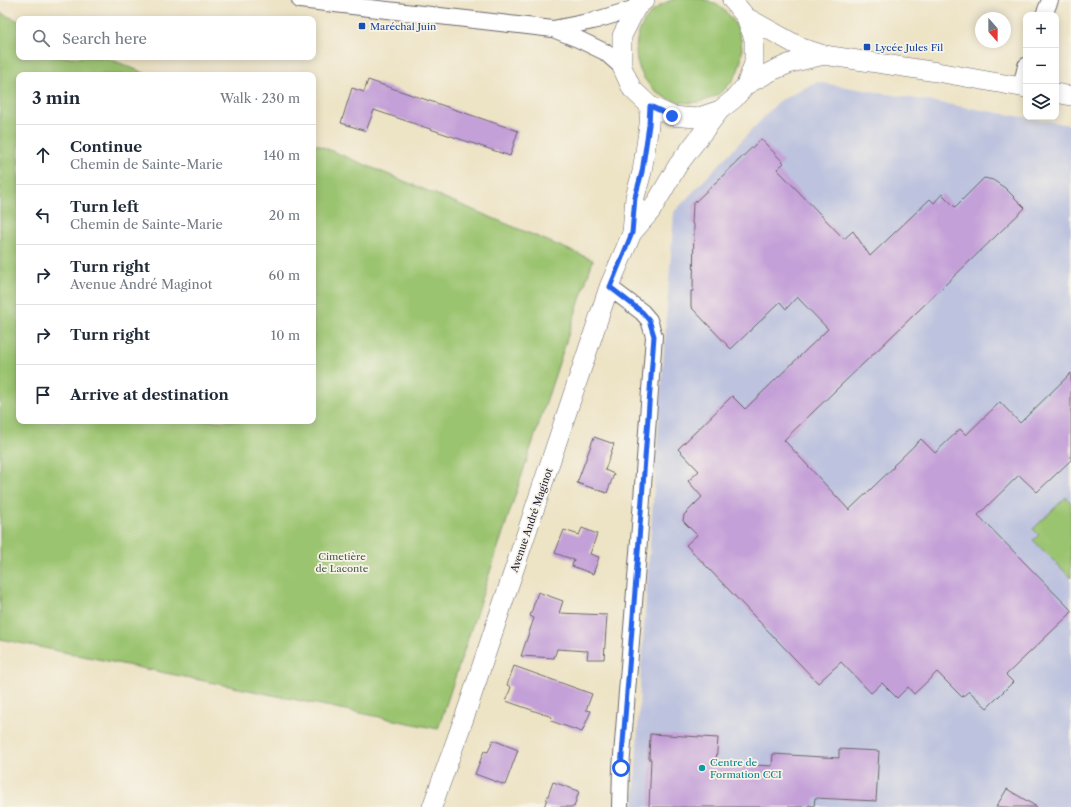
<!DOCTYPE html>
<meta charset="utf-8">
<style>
:root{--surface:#fff;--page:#f2f2f3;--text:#1f2937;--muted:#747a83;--line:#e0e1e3}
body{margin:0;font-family:"Libre Caslon Text",serif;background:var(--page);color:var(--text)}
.controls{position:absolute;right:12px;top:12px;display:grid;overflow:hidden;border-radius:8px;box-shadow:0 2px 10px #0003}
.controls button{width:36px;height:36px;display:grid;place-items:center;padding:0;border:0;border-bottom:1px solid var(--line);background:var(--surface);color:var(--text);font:20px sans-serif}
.compass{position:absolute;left:975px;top:12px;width:36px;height:36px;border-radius:50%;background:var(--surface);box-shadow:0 2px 10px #0003;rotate:159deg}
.stop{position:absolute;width:12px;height:12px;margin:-9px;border:3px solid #2563eb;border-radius:50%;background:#fff}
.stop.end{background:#2563eb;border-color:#fff;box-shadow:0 1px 4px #0008}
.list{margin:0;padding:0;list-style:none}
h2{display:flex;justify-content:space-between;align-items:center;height:52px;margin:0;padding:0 16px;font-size:17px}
h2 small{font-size:13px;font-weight:400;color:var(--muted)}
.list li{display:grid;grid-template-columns:26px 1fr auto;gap:12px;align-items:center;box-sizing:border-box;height:60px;padding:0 16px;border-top:1px solid var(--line)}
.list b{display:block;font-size:15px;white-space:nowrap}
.list p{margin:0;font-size:13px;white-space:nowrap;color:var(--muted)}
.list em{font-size:13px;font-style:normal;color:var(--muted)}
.icon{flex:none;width:22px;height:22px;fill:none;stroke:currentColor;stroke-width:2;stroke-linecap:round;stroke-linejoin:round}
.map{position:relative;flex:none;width:1071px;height:807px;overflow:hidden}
.search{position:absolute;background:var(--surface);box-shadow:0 2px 10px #0003;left:16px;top:16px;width:300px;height:44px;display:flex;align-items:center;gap:10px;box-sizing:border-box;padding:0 14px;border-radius:8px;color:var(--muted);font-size:15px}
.panel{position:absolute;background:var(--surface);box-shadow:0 2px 10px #0003;left:16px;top:72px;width:300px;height:352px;border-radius:8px}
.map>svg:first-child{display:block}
</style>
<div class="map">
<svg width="1071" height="807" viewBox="0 0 1071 807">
<rect width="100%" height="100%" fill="#f7f3e8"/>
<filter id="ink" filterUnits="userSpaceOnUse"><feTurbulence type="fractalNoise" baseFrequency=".025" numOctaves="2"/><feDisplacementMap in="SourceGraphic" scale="8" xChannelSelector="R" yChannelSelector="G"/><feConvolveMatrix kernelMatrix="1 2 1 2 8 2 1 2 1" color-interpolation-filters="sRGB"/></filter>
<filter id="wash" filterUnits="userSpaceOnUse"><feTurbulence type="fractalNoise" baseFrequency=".012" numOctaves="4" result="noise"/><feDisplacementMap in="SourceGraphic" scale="16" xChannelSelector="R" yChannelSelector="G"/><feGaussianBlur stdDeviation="0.9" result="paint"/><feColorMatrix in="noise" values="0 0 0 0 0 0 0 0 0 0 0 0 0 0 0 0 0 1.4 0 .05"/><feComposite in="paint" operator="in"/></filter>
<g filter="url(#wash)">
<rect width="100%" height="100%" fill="#ede3c5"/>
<!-- industrial -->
<path fill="#bdc3de" d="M817,82L1071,125V807H634L641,668L674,212L779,101Z"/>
<!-- green -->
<g fill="#9bc470" stroke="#5e7356">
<circle cx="689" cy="50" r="53"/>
<path d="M0,13L19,21V57H105L149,75H19V421H313V143L593,260L438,729L0,639Z"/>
<path d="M1066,497L1071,502V578L1033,540L1039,535L1033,529Z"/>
</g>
<g id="blocks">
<!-- building -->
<g fill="#c4a0d8">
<path d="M368,80L518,131L510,156L374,110L366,131L341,123L352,88L364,92Z"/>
<path d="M761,139L784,163L777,169L844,239L853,231L870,256L930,199L934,203L942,194L955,207L984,178L993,180L1005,188L1025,208L784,440L849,510L894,467L893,466L921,439L935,453L960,429L966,435L1000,402L1020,423L1071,373V460L1037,492L1019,475L978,515L1071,610V613L1006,675L1013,682L987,708L969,691L962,697L937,672L914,694L908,687L897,698L882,683L871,693L841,662L818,683L686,545L697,535L683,521L684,515L702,497L688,481L699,471L678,449L732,396L745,409L828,329L797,297L786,309L780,302L731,349L691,307V291H693L694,224H692L693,204Z"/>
<path d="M594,437L614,444L605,470L614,474L607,493L577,483Z"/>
<path d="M582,528L597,534L590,554L599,557L593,574L572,566L574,560L555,553L564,530L579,535Z"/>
<path d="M538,592L563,601L559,613L607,615L604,659H587L588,651L557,649L554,658L521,656L534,618L530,616Z"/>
<path d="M514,666L592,694L586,710L591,711L582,732L551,721L552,717L506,701L511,687L507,685Z"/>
<path d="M650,734L718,738L716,763L772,766L773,754L839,758V749L879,751L876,801L815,798L814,806L809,805L808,807H649L651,759H649Z"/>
<path d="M493,740L518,750L505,785L475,774L484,751L488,752Z"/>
<path d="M553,782L579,791L574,807H544Z"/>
<path d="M1007,789L1037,807H996Z"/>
</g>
</g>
</g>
<g filter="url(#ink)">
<use href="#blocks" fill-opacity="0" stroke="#69666b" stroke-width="1"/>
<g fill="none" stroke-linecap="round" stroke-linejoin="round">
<!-- minor casing -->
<g stroke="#69666b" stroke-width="18">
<g id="minor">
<path d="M300,0L553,29L578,39L605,52L622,67"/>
<path d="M1044,15L1050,0"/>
<path d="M553,29L593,21L636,8"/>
<path d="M1021,87L1026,66"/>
<path d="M609,287L642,312L649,320L654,336L639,540L621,768L620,807"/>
</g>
</g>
<!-- tertiary casing -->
<g stroke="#69666b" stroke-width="20">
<g id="tertiary">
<path d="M645,0L636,8L622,36V67L632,89L650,106L672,116L696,118L720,110L734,99L746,85L754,63V39L746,17L732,0"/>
<path d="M746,17L802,48L824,55L937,72L1026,88"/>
<path d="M746,85L774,70L791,63L824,55"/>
<path d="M1056,93L1071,96"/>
<path d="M632,233L635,197L642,172L649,125L650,106"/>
<path d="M432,807L467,710L609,287L632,233L651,211L678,165L720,110"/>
</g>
</g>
<!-- minor -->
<use href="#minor" stroke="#fff" stroke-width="16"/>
<!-- tertiary -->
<use href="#tertiary" stroke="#fff" stroke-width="19"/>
</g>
</g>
<g fill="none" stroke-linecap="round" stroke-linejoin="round" filter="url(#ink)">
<!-- route -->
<path stroke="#2563eb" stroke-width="5" d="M621,768L639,540L654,336L649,320L642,312L610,287L632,233L635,197L642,172L649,125L650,106L672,116"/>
</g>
<!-- markers -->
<g fill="#1a4fb4" stroke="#f7f3e8" stroke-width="1.5">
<rect x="358" y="22" width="8" height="8" rx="2"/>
<rect x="863" y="43" width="8" height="8" rx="2"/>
</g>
<circle fill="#0f9aa8" stroke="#f7f3e8" stroke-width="1.5" cx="702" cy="768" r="4"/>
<g text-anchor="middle" stroke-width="3.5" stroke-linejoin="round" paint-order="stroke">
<!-- transit labels -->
<g font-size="10" fill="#164399" stroke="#f7f3e8" text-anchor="start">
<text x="370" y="30">Maréchal Juin</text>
<text x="875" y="51">Lycée Jules Fil</text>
</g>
<!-- street labels -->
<g font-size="10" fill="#22223b" stroke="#f7f3e8">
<text transform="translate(531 520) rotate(-71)" y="4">Avenue André Maginot</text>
</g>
<!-- park labels -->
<g font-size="10" fill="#4c5b4e" stroke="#f7f3e8">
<text x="342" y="560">Cimetière<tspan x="342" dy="12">de Laconte</tspan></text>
</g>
<!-- culture labels -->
<g font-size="10" fill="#0d838f" stroke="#f7f3e8" text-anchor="start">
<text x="710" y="766">Centre de<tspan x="710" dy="12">Formation CCI</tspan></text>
</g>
</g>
</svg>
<div class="controls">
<button>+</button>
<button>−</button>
<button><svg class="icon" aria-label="layers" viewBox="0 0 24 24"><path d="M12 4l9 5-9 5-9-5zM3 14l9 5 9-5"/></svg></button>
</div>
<svg class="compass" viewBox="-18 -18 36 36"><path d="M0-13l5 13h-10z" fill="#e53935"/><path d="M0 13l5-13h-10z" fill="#747a83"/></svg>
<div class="stop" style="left:621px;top:768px"></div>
<div class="stop end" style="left:672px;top:116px"></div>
<div class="search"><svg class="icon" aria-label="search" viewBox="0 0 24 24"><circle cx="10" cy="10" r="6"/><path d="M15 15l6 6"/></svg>Search here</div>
<section class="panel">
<h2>3 min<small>Walk · 230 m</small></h2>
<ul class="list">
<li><svg class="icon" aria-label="ahead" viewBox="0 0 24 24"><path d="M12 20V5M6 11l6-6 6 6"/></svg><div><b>Continue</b><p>Chemin de Sainte-Marie</p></div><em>140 m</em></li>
<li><svg class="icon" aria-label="left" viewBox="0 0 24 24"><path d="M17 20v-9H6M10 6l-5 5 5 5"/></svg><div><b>Turn left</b><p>Chemin de Sainte-Marie</p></div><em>20 m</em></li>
<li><svg class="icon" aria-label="right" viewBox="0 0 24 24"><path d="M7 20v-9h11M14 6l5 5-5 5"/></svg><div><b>Turn right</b><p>Avenue André Maginot</p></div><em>60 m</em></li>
<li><svg class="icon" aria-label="right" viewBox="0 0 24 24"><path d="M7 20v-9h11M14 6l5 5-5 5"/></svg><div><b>Turn right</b></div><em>10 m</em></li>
<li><svg class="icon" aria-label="arrive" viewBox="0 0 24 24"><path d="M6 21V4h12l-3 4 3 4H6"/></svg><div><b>Arrive at destination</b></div></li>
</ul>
</section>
</div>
